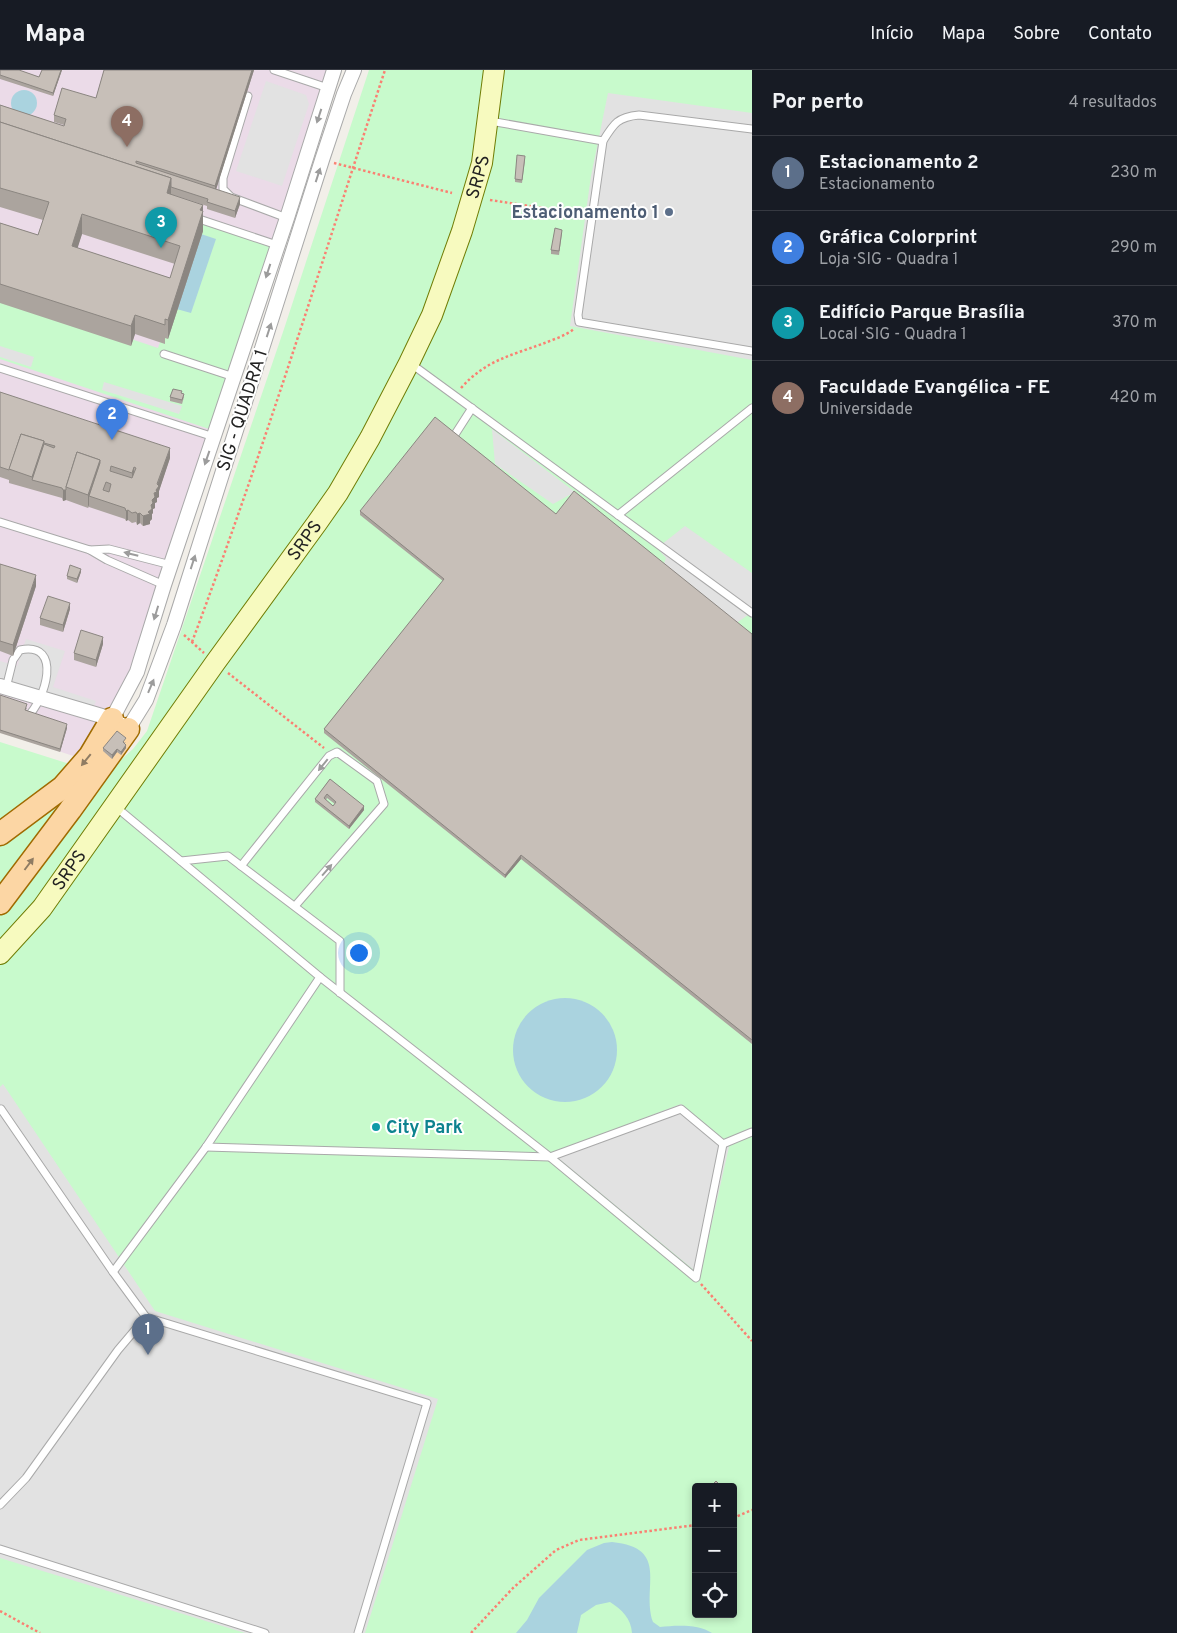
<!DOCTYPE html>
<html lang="pt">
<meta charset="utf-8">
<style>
:root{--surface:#171b24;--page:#20242c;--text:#f1f3f6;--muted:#9ea1a6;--line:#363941;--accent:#1a73e8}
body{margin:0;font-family:Overpass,sans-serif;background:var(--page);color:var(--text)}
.controls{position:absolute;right:15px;bottom:15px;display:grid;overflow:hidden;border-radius:5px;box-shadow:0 2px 8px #0003}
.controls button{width:45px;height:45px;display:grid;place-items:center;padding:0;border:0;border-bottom:1px solid var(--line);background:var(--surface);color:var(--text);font:25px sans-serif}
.you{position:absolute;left:358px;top:882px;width:18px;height:18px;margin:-12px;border:4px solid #fff;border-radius:50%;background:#1a73e8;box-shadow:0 0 0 8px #1a73e833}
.badge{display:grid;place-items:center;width:32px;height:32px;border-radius:50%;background:var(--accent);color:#fff;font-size:16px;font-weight:700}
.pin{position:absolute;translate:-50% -41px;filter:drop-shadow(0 1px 2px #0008)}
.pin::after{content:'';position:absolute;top:26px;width:18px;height:15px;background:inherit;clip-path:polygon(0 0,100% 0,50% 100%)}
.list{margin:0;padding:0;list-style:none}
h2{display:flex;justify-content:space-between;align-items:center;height:65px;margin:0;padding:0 20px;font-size:21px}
h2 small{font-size:16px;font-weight:400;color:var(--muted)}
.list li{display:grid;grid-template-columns:32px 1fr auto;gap:15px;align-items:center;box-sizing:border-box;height:75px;padding:0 20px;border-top:1px solid var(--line)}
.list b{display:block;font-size:19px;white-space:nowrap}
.list p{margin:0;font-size:16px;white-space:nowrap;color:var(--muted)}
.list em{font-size:16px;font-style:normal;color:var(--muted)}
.icon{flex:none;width:28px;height:28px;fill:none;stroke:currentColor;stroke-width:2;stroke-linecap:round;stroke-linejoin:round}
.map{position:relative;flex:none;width:752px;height:1563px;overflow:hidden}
header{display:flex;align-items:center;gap:30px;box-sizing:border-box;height:70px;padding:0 25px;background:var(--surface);border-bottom:1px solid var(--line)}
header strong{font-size:24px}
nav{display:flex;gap:28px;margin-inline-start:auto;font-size:18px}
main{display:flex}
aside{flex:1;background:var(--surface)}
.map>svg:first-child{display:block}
</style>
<header>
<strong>Mapa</strong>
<nav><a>Início</a><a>Mapa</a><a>Sobre</a><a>Contato</a></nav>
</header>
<main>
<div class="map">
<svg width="752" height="1563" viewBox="0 0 752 1563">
<rect width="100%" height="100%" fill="#f2efe9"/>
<!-- industrial -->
<path fill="#ebdbe8" d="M0,0H333L104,696L0,662Z"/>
<!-- park -->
<g fill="#c8facc" fill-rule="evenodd">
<path d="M369,0H752V1563H0V672L76,696L116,694L133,679L147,661L284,259ZM696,1417H733V1544H696Z"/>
<path d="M201,152L271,176L209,359L0,289V225L158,278Z"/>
</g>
<!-- parking -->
<g fill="#e2e2e2">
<path d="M266,11L306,25L309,34L282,116L236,101Z"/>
<path d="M608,23L752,43V290L570,256L591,106Z"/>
<path d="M0,276L34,287L31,297L0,287Z"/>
<path d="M104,312L182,336L179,344L102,320Z"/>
<path d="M492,359L575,422L553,434L495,394Z"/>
<path d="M685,456L752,503V548L748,545L735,554L662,499L666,488L657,478Z"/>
<path d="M26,569L65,581L53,617L96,631L93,638L0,608V591L17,596Z"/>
<path d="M3,1014L155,1241L438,1329L365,1563H245L0,1488V1017Z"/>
<path d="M681,1034L729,1077L700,1205L552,1083Z"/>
</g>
<!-- water -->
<g fill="#aad3df">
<circle cx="24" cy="33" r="13"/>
<path d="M198,163L216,169L191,243L173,238Z"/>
<circle cx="565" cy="980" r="52"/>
<path d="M612,1472C671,1478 641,1517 653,1552L660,1557C676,1555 699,1554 712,1563H632C631,1548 622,1540 610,1532L596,1535L581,1545L577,1563H516L527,1550L539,1528L587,1480L604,1473Z"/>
</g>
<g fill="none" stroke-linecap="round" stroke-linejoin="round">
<!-- lane casing -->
<g stroke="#a9a9a9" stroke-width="9">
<g id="lane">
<path d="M274,0L328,18"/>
<path d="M248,26L223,108V119L231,127L287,148"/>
<path d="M490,51L603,71"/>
<path d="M752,59L639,45C618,47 614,53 603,71L578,245L579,252L752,281"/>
<path d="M196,148L277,175"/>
<path d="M164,284L234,307"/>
<path d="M410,293L752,543"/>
<path d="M0,298L214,367"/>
<path d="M454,366L472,338"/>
<path d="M618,445L752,338"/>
<path d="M0,452L90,480L107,490L164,515"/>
<path d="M90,480L109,479L171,495"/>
<path d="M6,618L13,590L20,580C64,571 45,631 27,647"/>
<path d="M181,791L228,786L340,871V923"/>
<path d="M241,796L329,686L337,682L377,711L384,734L295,836"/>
<path d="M320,907L550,1087L696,1208L723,1074"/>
<path d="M0,1040L1,1039L113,1202L146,1247L427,1333L358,1563"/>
<path d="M723,1074L752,1062"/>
<path d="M206,1077L550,1087L681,1039L723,1074"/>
<path d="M113,1202L206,1077L320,907L116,737"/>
<path d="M0,1435L26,1408L118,1280L146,1247"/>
<path d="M0,1479L265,1563"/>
</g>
</g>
<!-- street casing -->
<g stroke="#a9a9a9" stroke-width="16">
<g id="street">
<path d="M0,616L112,649L128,659L146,630L174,555L322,90L344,24L354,0"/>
<path d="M112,649L137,602L140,592L164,515L287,148L334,0"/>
</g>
</g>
<!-- secondary casing -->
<g stroke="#707d05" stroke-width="22">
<g id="secondary">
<path id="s1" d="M0,884L42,838L215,593L317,453L338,423L370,368L409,293L432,245L462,161L482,93L494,0"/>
</g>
</g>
<!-- primary casing -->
<g stroke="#a06b00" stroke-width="25">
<g id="primary">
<path d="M0,764L63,717L90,686L112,649"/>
<path d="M0,833L70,740L128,659"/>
</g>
</g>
<!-- path -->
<g stroke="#fa8072" stroke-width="2.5" stroke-dasharray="2.5 2.5" stroke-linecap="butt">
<path d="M334,93L452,123"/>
<path d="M490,130L582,144"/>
<path d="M461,318C485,291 509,286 542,274C552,270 565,266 574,259"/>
<path d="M184,565L204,583"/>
<path d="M192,572C263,383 322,191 385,0"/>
<path d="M228,603L324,678"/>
<path d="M701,1214L752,1271"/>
<path d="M733,1448L752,1440"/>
<path d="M0,1541L40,1563"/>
<path d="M471,1563L513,1518L556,1480L579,1470L696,1455"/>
</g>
<!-- lane -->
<use href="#lane" stroke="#fff" stroke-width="7"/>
<!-- street -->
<use href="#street" stroke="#fff" stroke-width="14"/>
<!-- secondary -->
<use href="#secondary" stroke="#f7fabf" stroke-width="20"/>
<!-- primary -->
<use href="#primary" stroke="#fcd6a4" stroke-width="22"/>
</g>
<!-- wall -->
<g fill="#aba49e" fill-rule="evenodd">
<path d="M0,0L20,1L39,7L42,0H62L53,26L0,9Z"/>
<path d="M104,0H254L216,119L240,134L235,148L207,139V136L171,124L203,135V161L168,269L165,268V274L135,264L131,276L0,233V153L38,165L43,150L0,137V35L64,56V55L54,52V45L96,28ZM82,164L175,194L170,208L77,178Z"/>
<path d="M525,90L522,113L515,112V109Z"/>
<path d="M562,163L559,185L551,184V180Z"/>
<path d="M0,322L170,388L159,421V427L157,428V432L155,433V438L153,439V443L152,444V449L150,451V454L143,456L140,453L137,455L136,452L132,453L128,450L126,451L125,449L89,437V435L88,438L66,430L63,431L62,428L9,413V410L0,407Z"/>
<path d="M182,323L184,327L182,334L170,331V327Z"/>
<path d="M360,441L556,444L752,564V974L521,789L505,808L324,663V659L443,511L360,445Z"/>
<path d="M0,494L36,516L13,586L0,581Z"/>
<path d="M81,502L77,513L67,509V506Z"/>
<path d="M70,539L63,562L40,555V548Z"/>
<path d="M103,574L96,597L74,590V583Z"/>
<path d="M0,625L27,638L26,640L67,658L60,682L0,663Z"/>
<path d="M126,672L124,674L126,678L121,685L117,682L112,689L103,681V678Z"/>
<path d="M330,709L364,740L349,759L315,732V729ZM327,728L335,734L333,736L326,730Z"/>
</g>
<!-- shaded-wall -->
<g fill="#8b8681">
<path d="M61,0H62L53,26V23Z"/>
<path d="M252,0H254L215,123V116Z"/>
<path d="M171,108V127L167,123Z"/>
<path d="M240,127V134L235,148V141Z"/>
<path d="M203,135V161L168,269V250L200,140Z"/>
<path d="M82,144V164L72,196V176Z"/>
<path d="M135,245V264L131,276V256Z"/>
<path d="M44,371V384L32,410V407Z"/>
<path d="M170,378V388L159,421V427L157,428V432L155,433V438L153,439V443L152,444V449L150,451V454L143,456V446L148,442Z"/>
<path d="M100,390V403L89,426V435L88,438V425Z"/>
<path d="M134,397V407L132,413V403Z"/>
<path d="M63,420H66V430L63,431Z"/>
<path d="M128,440V450L126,451V441Z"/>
<path d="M140,443V453L137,455V444Z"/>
<path d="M81,499V502L77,513V509Z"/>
<path d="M36,505V516L13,586V575Z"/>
<path d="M70,533V539L63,562V555Z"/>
<path d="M103,567V574L96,597V590Z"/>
<path d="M67,654V658L60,682V679Z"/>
<path d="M126,675V678L121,685V682Z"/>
<path d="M117,679V682L112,689V685Z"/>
<path d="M364,736V740L349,759V756Z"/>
<path d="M521,785V789L505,808V805Z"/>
</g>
<!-- building -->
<g fill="#c7bfb8" stroke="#8b8681" fill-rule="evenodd">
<path d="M0,0H19L39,7L42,0H61L53,23L0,5Z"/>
<path d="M104,0H252L215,116L136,91V93L240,127L235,141L207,132L208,129L171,117V108L0,52V35L64,56L66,49L54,45L62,18L96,28Z"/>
<path d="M0,52L171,108L167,123L203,135L200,140L203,141L168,250L165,249V255L135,245L131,256L0,214V153L38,165L49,132L0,118ZM82,144L180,176L170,208L72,176Z"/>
<path d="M517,85L525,86L522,110L515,109Z"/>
<path d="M555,158L562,160L559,181L551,180Z"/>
<path d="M173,319L182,321L181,323L184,324L182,330L170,327Z"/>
<path d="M0,322L170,378L157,414L159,416L156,420L157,422L154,423L155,427L152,430L153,433L151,435L152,439L148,442L150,444L143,446L140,443L137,444L136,442L132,443L128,440L126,441L125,438L89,426L100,393V390L77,382L66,417V420H63L62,418L32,410L44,374L54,378L55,376L44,373V371L21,364L9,400L0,397ZM111,396L132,403L134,397L136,398L132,408L110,401ZM106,412L111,414L109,422L103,420Z"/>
<path d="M435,347L556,444L574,421L752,564V970L521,785L505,805L324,659L444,509L360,441Z"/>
<path d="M21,364L44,371L32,407L9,399Z"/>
<path d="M77,382L100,390L88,425L66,417Z"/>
<path d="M0,494L36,505L13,575L0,571Z"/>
<path d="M70,495L81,499L77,509L67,506Z"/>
<path d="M48,526L70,533L63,555L40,548Z"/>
<path d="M81,560L103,567L96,590L74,583Z"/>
<path d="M0,625L27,634L25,640L67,654L60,679L0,660Z"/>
<path d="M117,661L126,668L123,672L126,675L121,682L117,679L112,685L103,678Z"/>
<path d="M330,709L364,736L349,756L315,729ZM327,724L336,732L333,736L324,728Z"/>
<path d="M716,1411L722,1417H710Z"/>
</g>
<!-- one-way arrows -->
<defs><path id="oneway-solid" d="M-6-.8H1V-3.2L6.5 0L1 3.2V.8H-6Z" transform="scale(1.25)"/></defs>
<g fill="#9c9c9c">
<use href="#oneway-solid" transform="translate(319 46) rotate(108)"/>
<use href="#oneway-solid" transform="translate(318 105) rotate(-72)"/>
<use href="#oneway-solid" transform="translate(268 201) rotate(108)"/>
<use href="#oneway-solid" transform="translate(269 260) rotate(-72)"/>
<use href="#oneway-solid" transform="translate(207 388) rotate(109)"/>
<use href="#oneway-solid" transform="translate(131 484) rotate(-166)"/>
<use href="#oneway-solid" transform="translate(193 492) rotate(-72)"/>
<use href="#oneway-solid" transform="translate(156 543) rotate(107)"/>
<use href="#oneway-solid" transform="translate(151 616) rotate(-67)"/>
<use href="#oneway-solid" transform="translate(323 695) rotate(129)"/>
<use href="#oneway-solid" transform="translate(327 800) rotate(-49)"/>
</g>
<g fill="#8f7c63">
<use href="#oneway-solid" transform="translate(86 690) rotate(129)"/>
<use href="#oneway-solid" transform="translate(29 794) rotate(-53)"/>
</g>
<!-- markers -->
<circle fill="#5c6f8a" stroke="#fff" stroke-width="2" cx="669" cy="142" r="5"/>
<circle fill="#0f9aa8" stroke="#fff" stroke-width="2" cx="376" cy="1057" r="5"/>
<g text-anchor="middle" stroke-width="4" stroke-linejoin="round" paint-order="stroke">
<!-- street labels -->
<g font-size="18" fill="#222" stroke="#fff">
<text dy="6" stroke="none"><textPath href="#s1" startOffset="919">SRPS</textPath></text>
<text transform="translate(242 340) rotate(-72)" y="6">SIG - QUADRA 1</text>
<text dy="6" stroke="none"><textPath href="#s1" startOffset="514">SRPS</textPath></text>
<text dy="6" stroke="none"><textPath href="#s1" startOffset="109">SRPS</textPath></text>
</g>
<!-- service labels -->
<g font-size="18" font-weight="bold" fill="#4e5e75" stroke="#fff" text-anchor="end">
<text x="659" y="148">Estacionamento 1</text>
</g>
<!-- culture labels -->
<g font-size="18" font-weight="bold" fill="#0d838f" stroke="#fff" text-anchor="start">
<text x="386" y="1063">City Park</text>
</g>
</g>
</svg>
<div class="controls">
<button>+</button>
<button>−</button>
<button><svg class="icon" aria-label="locate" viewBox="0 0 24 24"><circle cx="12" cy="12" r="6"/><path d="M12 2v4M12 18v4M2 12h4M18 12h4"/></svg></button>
</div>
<div class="you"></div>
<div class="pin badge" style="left:148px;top:1285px;background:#5c6f8a">1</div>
<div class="pin badge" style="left:112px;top:370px;background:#3f7fe0">2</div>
<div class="pin badge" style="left:161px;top:178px;background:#0f9aa8">3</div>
<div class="pin badge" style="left:127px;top:77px;background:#8d6e63">4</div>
</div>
<aside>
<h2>Por perto<small>4 resultados</small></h2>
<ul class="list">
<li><span class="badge" style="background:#5c6f8a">1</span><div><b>Estacionamento 2</b><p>Estacionamento</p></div><em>230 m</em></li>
<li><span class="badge" style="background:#3f7fe0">2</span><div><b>Gráfica Colorprint</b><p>Loja · SIG - Quadra 1</p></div><em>290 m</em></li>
<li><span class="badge" style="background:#0f9aa8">3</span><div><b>Edifício Parque Brasília</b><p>Local · SIG - Quadra 1</p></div><em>370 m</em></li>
<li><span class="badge" style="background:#8d6e63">4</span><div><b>Faculdade Evangélica - FE</b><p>Universidade</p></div><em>420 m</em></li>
</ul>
</aside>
</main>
